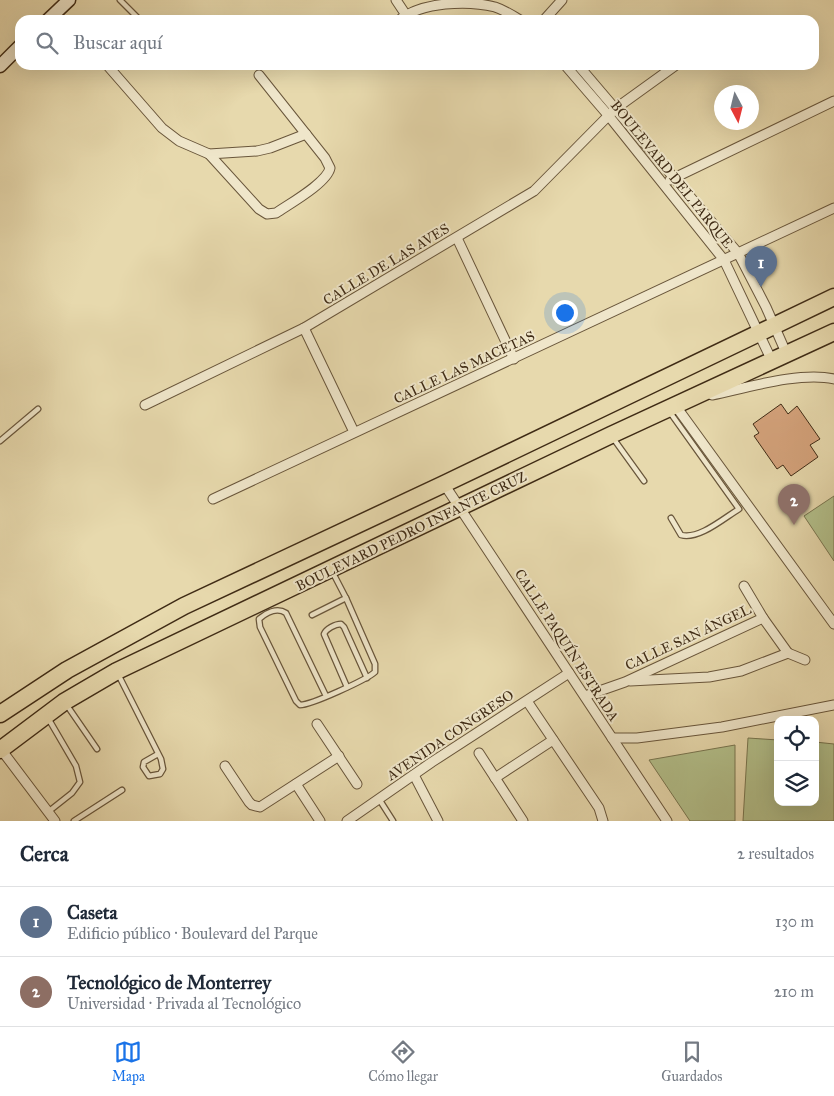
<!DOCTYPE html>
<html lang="es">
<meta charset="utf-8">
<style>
:root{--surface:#fff;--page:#f2f2f3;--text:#1f2937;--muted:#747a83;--line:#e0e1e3;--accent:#1a73e8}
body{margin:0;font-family:"IM FELL Great Primer",serif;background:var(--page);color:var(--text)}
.controls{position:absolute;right:15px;bottom:15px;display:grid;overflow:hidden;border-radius:10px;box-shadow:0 5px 20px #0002}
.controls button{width:45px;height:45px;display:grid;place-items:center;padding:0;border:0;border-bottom:1px solid var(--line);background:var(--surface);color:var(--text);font:25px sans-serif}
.compass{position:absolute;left:714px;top:85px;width:45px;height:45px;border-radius:50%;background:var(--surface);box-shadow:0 5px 20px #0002;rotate:173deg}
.you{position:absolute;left:564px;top:312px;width:18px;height:18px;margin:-12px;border:4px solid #fff;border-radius:50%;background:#1a73e8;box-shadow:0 0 0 8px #1a73e833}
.badge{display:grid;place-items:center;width:32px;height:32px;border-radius:50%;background:var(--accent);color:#fff;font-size:16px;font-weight:700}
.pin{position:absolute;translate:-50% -41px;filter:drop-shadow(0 1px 2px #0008)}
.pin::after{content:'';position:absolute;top:26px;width:18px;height:15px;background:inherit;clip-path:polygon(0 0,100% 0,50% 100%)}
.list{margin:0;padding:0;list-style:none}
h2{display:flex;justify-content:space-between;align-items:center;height:65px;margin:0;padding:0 20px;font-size:21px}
h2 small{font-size:16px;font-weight:400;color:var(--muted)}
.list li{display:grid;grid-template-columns:32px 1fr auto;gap:15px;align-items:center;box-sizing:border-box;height:70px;padding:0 20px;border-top:1px solid var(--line)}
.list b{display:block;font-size:19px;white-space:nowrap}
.list p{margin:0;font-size:16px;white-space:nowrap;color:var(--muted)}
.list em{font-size:16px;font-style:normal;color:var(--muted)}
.icon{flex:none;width:28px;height:28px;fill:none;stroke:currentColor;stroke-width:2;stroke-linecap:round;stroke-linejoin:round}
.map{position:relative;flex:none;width:834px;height:821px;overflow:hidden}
.search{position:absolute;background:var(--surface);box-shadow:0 5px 20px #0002;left:15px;right:15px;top:15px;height:55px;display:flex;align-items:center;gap:12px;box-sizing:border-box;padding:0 18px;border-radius:15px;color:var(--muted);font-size:19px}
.sheet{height:205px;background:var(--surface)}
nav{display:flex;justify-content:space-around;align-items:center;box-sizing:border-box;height:70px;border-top:1px solid var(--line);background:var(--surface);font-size:14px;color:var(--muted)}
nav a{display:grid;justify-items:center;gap:2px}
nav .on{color:var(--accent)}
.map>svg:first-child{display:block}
</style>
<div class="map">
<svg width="834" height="821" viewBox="0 0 834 821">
<rect width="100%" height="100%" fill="#e7d9ad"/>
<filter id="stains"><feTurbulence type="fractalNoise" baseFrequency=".004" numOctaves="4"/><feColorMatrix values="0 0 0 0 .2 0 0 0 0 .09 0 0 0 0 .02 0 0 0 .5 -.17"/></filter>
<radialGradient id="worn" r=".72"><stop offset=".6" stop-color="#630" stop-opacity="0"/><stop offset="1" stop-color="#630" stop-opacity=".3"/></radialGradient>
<!-- green -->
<g fill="#b3c08b" stroke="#797650">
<path d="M834,496V561L804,516Z"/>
<path d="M748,738L778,740V802H815V742L834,744V821H743Z"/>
<path d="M735,745V821H690L649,760Z"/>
</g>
<!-- building -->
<path fill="#d5a37c" stroke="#3f2b15" d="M781,404L788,414L797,406L820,439L810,445L818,457L791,476L783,465L777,469L754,436L759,433L753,424Z"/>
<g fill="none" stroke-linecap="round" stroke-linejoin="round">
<!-- lane casing -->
<g stroke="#69563b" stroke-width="7">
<g id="lane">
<path d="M120,0L140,20"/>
<path d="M669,411L739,509C724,518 699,540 681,535L671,518"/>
<path d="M613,438L644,481"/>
<path d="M0,441L38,409"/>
<path d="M312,615L346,598L333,573"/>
<path d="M118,674L161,759L163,769L160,774L149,776L143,767L144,762L158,754"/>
<path d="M347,687L324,634C326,629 335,624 341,624L344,627L367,678"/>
<path d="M326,696L286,613C277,607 266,613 259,619L260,627L296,701L300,705C311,705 366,680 375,672V664L346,598"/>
<path d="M66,704L97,749"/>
<path d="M379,799L393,821"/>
<path d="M48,812L72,793L80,782L76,766L48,718"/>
<path d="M74,821L122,790"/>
</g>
</g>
<!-- street casing -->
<g stroke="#69563b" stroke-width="11">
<g id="street">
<path d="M396,0L406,15"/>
<path d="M399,20C422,2 467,0 495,7C504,10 512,15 520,20"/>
<path d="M544,20L562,0"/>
<path d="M107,65L162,128L179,141L209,154L257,151L270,148L306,134"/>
<path d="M565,65L608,115L724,260L772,361"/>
<path d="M578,65L738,253L766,307L787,355"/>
<path d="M209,154L259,209L267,214L276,213C289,204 327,183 330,168L325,158L259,75"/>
<path d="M670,180L834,101"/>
<path d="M457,238L514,359"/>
<path d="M304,328L354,432"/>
<path d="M712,395C746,388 801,371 834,379"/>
<path d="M145,405L304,328L534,191L615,109L676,65"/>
<path d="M675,405L834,624"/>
<path d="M444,484L667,821"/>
<path d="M213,499L834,208"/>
<path d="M744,586L763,618L788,653"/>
<path d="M788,653L805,660"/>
<path d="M630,681L709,677L741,671L788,653"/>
<path d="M585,696L625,682L763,618"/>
<path d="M527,701L595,802L599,808L603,821"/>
<path d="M317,724L357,784"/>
<path d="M612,738H637L722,727L834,705"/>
<path d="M0,748L55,821"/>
<path d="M479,753L523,821"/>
<path d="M225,766L249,802L252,805L260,807L339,756"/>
<path d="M414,775L438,821"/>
<path d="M495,778L553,740"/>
<path d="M296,784L320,821"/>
<path d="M347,821L432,762L569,673"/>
</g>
</g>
<!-- secondary casing -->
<g stroke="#3f2b15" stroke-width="15">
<g id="secondary">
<path d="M48,20L69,0"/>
<path d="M0,66L20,46"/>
</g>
</g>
<!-- highway casing -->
<g stroke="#3f2b15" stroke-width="19">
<g id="highway">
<path d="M0,714L67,670L184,606L444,484L834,297"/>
<path d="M0,750L64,702L117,671L611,435L834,332"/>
</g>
</g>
<!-- lane -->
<use href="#lane" stroke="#efe6ca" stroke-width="4.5"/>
<!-- street -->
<use href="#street" stroke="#efe6ca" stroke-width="9"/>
<!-- secondary -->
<use href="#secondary" stroke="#efe6ca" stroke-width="12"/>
<!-- highway -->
<use href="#highway" stroke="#e7d9ad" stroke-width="16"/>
</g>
<g text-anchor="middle" stroke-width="4" stroke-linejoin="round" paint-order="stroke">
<!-- street labels -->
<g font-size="14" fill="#3f2b15" stroke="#efe6ca">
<text transform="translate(672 174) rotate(51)" y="5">BOULEVARD DEL PARQUE</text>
<text transform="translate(386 264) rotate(-31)" y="5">CALLE DE LAS AVES</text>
<text transform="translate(464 367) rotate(-25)" y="5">CALLE LAS MACETAS</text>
<text transform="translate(411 531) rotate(-26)" y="5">BOULEVARD PEDRO INFANTE CRUZ</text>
<text transform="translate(688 637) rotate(-25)" y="5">CALLE SAN ÁNGEL</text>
<text transform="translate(567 645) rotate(57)" y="5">CALLE PAQUÍN ESTRADA</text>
<text transform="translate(450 735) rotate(-34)" y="5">AVENIDA CONGRESO</text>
</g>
</g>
<rect width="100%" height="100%" filter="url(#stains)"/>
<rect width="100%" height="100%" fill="url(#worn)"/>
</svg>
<div class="controls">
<button><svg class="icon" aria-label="locate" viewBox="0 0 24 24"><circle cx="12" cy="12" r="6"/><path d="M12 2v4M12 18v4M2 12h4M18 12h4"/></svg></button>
<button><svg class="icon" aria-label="layers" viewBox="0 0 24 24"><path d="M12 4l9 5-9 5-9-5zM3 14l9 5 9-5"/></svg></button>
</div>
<svg class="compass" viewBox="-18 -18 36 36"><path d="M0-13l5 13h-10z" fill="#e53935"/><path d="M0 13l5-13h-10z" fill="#747a83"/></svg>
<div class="you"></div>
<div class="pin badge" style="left:761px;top:287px;background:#5c6f8a">1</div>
<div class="pin badge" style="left:794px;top:525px;background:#8d6e63">2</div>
<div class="search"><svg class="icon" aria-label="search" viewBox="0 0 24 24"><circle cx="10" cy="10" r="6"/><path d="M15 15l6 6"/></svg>Buscar aquí</div>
</div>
<section class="sheet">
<h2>Cerca<small>2 resultados</small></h2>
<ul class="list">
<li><span class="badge" style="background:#5c6f8a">1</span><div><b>Caseta</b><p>Edificio público · Boulevard del Parque</p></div><em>130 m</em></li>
<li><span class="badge" style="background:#8d6e63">2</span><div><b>Tecnológico de Monterrey</b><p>Universidad · Privada al Tecnológico</p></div><em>210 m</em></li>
</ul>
</section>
<nav>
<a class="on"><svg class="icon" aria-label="map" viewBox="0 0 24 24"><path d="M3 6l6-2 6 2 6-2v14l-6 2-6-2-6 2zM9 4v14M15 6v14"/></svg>Mapa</a>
<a><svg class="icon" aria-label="directions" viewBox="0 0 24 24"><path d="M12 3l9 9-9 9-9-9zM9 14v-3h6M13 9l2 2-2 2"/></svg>Cómo llegar</a>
<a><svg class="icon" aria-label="saved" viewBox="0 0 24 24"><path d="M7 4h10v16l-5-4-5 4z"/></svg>Guardados</a>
</nav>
